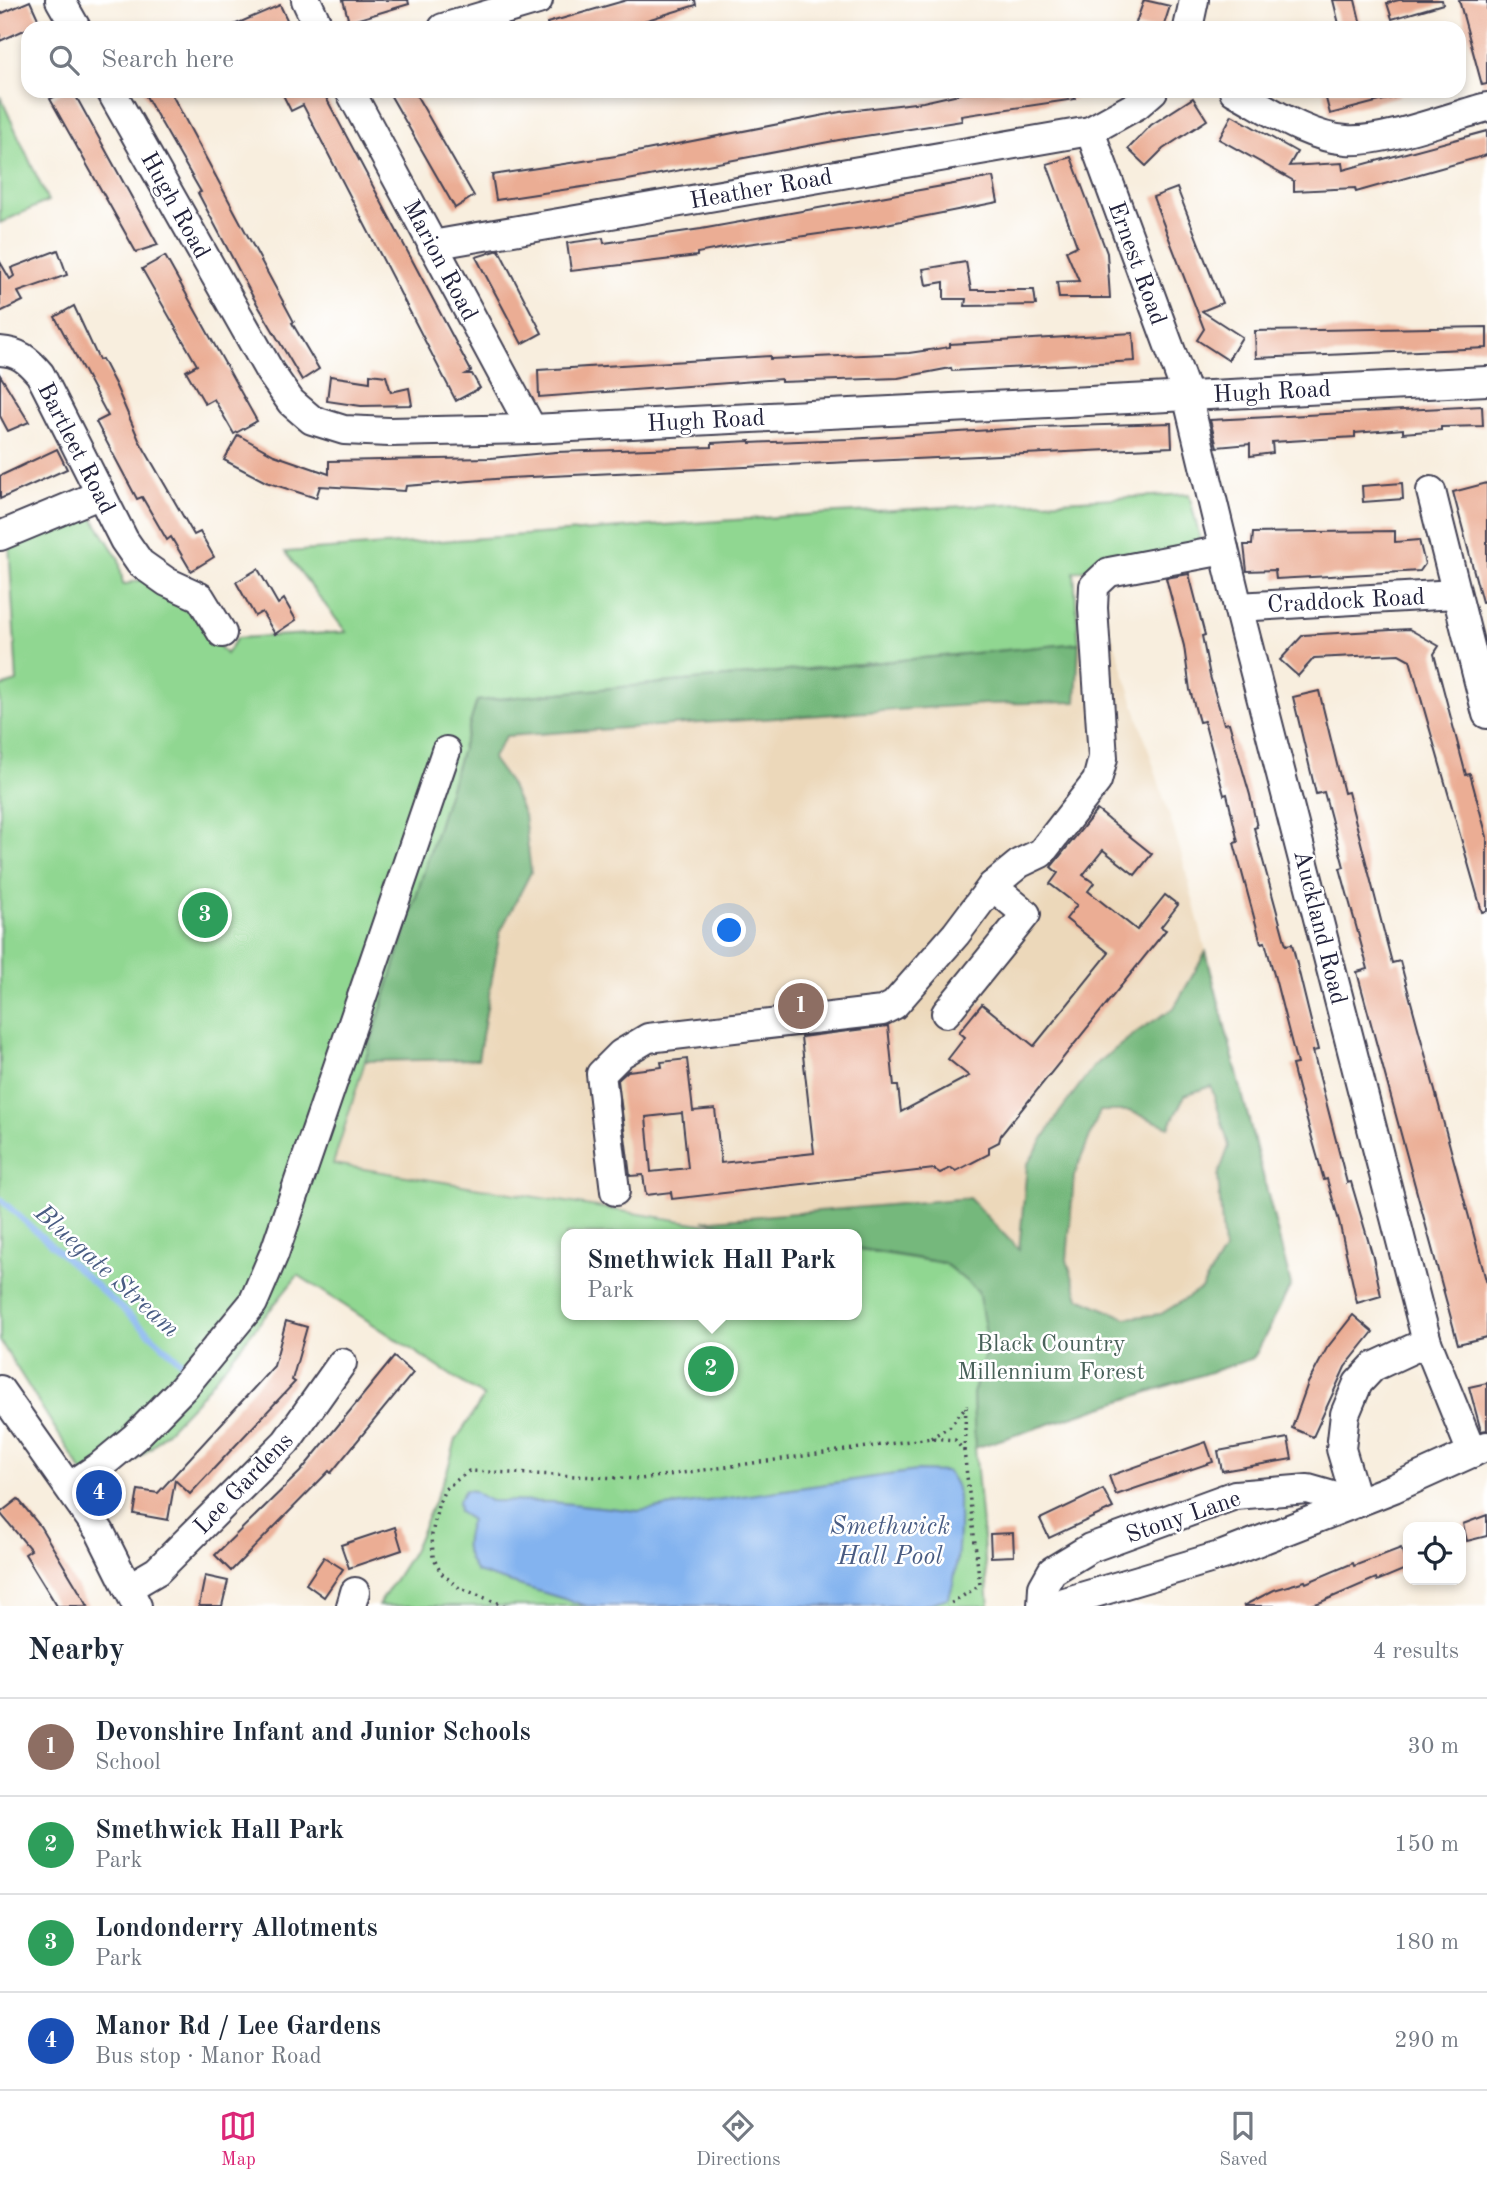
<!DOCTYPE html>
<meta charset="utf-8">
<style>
:root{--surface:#fff;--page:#f6f6f7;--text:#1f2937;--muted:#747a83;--line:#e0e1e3;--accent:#db2777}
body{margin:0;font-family:"Old Standard TT",serif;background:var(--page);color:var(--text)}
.controls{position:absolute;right:21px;bottom:21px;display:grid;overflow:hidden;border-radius:14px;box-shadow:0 4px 10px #0003}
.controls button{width:63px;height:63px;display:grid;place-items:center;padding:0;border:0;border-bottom:2px solid var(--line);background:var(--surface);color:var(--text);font:35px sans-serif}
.you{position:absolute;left:730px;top:931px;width:24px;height:24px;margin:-18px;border:5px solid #fff;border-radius:50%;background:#1a73e8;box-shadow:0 0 0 10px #1a73e833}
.badge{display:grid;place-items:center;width:46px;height:46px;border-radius:50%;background:var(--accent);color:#fff;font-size:23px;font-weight:700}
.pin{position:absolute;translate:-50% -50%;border:4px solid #fff;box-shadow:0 2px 7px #0006}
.popup{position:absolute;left:561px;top:1229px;width:301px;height:91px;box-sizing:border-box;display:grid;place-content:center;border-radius:14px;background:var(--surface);filter:drop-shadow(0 2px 5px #0005);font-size:23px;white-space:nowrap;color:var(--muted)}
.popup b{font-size:26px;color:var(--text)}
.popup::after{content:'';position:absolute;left:50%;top:100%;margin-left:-14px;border:14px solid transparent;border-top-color:var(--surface)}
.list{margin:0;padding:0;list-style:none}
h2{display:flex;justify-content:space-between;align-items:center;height:91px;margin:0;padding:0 28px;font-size:30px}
h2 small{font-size:23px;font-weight:400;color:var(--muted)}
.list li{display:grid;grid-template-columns:46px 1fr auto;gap:21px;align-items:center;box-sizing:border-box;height:98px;padding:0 28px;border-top:2px solid var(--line)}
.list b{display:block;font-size:26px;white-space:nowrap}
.list p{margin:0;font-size:23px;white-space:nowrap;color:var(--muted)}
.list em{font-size:23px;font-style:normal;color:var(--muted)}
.icon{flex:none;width:38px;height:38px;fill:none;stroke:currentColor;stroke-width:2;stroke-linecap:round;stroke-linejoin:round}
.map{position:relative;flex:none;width:1487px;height:1606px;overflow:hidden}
.search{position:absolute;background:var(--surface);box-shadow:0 4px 10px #0003;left:21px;right:21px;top:21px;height:77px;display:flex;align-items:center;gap:18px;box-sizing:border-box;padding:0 24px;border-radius:21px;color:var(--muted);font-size:26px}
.sheet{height:483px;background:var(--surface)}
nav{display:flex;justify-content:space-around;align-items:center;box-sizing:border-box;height:98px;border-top:2px solid var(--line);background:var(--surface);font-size:19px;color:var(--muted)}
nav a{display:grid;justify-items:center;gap:4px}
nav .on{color:var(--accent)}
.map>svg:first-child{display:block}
</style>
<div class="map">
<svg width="1487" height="1606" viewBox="0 0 1487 1606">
<rect width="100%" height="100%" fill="#fff"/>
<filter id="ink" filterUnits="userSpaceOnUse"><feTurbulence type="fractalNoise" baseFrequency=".0143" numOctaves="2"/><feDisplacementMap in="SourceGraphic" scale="14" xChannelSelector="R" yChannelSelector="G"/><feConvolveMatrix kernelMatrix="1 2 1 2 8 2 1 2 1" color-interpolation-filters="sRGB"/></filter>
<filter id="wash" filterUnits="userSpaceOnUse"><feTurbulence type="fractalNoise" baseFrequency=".00686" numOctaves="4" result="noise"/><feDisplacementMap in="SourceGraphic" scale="28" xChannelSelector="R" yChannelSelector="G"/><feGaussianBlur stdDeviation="1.57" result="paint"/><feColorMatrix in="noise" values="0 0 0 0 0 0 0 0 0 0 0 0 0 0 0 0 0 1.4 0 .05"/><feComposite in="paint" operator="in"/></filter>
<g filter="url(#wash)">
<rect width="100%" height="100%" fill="#f8eede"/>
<!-- built -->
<path fill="#ecd8ba" d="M1113,638L1180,849L1291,1285L1254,1358L975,1448L973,1394L944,1263L856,1248V1234H777L332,1165L477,701Z"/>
<!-- green -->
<g fill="#90d791" stroke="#597c66" stroke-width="2">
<path d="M0,96L48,201L0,223Z"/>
<path d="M1189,494L1201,543L1074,572L1079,643L477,701L333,1164L763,1234H566V1315H856V1249L944,1263L979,1291L988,1344L973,1394L975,1448L989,1606H378L413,1551L447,1472L456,1440L484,1397L298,1275L199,1398L151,1448L95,1492L0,1341V687L17,682L9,543L89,512L119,559L123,585L143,579L188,609L226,654L237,638L346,632L285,552L819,514Z"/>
</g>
<!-- forest -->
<g fill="#74b87b" stroke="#4b6d5b" stroke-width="2" fill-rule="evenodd">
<path d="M1079,643L1076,702L985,704L506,736L492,759L510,784L524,815L531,872L500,932L478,1059L365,1061L477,701Z"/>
<path d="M1206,952L1291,1285L1254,1358L975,1448L973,1394L988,1344L978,1291L944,1263L856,1248V1234H777L703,1221L969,1198L1019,1250L1027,1165L1059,1113L1094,1066L1138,1031L1174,1008ZM1211,1086L1229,1146L1218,1176L1224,1251L1201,1289L1161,1314L1126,1318L1079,1298L1067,1260L1074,1176L1100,1111H1130L1169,1127L1185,1095Z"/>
</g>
<!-- water -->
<path fill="#83b3ef" stroke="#526a95" stroke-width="2" d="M916,1471L947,1472C950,1476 955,1481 956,1486C962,1510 959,1576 948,1598L922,1606H587L476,1572C463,1553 463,1541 471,1520L459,1512L458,1501L465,1490L474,1491L490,1501L553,1502L638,1511Z"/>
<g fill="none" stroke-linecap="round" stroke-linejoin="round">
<!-- stream -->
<path stroke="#83b3ef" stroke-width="6" d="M0,1199L189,1369"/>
</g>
<g id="blocks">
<!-- building -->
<g fill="#ebad94" fill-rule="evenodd">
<path d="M343,0H408L409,4L349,22Z"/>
<path d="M627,0H695L696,5L621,28H548L547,23Z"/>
<path d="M1144,0L1170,6L1163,28H1134Z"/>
<path d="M1333,0H1355L1361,25L1340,28Z"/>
<path d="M1399,0H1442L1443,4L1392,19L1387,3Z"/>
<path d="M1459,0H1487V84L1482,85Z"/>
<path d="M30,1L40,23L0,41V14Z"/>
<path d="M280,5L291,28H227Z"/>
<path d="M65,91H73L158,245L136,252L50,99Z"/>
<path d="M143,91H170L294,322L292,323L319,369L302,380L253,297L198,193L201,192Z"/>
<path d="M281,91H330L324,94L471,371L466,374H472L480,388L456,401L303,105L291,111Z"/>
<path d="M388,91H414L474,196L455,208Z"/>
<path d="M972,91H1074L1075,99L961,116L962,121L839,140L628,180L496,200L492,175L616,156L840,112L923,102Z"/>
<path d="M1324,91H1399V96L1330,114Z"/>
<path d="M1193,98L1207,120L1163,149L1146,166L1128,149L1151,125Z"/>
<path d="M1232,115L1297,152L1289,166L1342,163L1343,170L1487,131V155L1356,192L1355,188L1294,191V181L1219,139Z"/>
<path d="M1071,157L1107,253L1110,298H1059L1057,282L1079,281L1066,251L1077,246L1047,164Z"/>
<path d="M993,177L998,202L876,226L740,245L697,253V256L571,271L567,243L603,238L604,243L701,229Z"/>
<path d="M1177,188L1222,303L1202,311L1242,337L1228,360L1197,340L1204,329L1153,197Z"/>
<path d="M58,250L67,275L18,292L23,301L0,312V262L10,279L14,276L11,268Z"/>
<path d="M499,250L542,333L522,344L476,257Z"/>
<path d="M165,256L257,421L234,434L214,399L205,404L186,371L197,365L142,269Z"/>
<path d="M966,262L971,290H1034L1036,305L965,306L966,299H944V282L926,285L923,269Z"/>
<path d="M74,306L99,360L102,359L115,384L139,440L194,535L200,532L214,557L191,571L171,537L167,540L142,497L137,499L96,422L108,416L55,317Z"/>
<path d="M1487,327V348L1256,358L1255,331Z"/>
<path d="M1133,333L1135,361L952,371L951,368L898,378L781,382V379L539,397L538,370L770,356V359L909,353L950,347V344Z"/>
<path d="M370,374L386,376L391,392L409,388L412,405L361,406L327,401L330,376L370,382Z"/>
<path d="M0,375L29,422L8,431L0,416Z"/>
<path d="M1482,406L1483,426L1441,427V430L1403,433V429L1355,433V437L1272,442L1273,453L1250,456V444L1217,447L1210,420Z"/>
<path d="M1171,423L1172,447L508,478L406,486L405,491L320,486L316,498L266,482L224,460L238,435L274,455L329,474V461L491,458L556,452L712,447V443L750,441V443L849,439L1038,427Z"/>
<path d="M57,449L67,469L0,499V476Z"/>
<path d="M1402,483L1403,499L1363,502L1362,486Z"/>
<path d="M1487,483V601L1482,602L1453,492Z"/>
<path d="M1395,531V542L1419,540L1425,564L1420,571L1276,579L1275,570L1247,571L1244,545H1252L1253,533Z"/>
<path d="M258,569L278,604L284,599L296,620L275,634L262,612L255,616L236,582Z"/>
<path d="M1189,574L1205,635L1202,636L1210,676L1224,724L1229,723L1250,795L1257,827L1254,828L1286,945L1292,944L1318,1050L1313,1051L1347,1183L1351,1182L1373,1257L1381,1296L1357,1303L1339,1221L1327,1179L1324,1180L1300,1096L1292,1065L1297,1064L1276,982L1265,942L1261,943L1234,843L1238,842L1227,794L1224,795L1204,721L1199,722L1190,690L1184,646L1166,578Z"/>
<path d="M1409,629L1439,646L1434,654L1466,775L1470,774L1487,837V911L1482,912L1410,660L1399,654L1314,658L1298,676L1280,660L1303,635Z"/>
<path d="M1319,691L1344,793L1348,792L1392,963L1400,961L1487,1284V1337L1458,1344L1357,972L1368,969L1340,868L1344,867L1324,792L1316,794L1293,697Z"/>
<path d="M1097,810L1152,854L1135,875L1103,850L1083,875L1094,883L1088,891L1137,930L1165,895L1178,905L1161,927L1166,930L1001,1135L999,1142L989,1147V1154L956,1171L951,1168L940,1173L934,1169L672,1199L671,1192L646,1195L643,1175L630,1176L618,1080L628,1071L662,1067L661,1062L687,1059L693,1111L715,1109L721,1163L814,1153L801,1037L888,1026L894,1086H898L901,1112L969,1076L948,1059L965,1037L959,1032L982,1004L1034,1046L1109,953L1066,919L1077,905L1050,884L1058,873L1051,867ZM682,1113L688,1168L651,1172L646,1117Z"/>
<path d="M1353,1315L1373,1332L1345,1367L1313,1437L1292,1428L1308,1383L1327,1348Z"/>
<path d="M286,1321L307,1327L292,1380L295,1382L190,1494L175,1480L168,1520L134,1514L138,1490L158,1493L274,1366Z"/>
<path d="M394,1357L413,1373L331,1473L329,1471L231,1571L215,1555L300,1472Z"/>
<path d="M1487,1383V1430L1481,1431L1469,1387Z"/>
<path d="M1288,1438L1292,1459L1222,1471L1218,1451Z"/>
<path d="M1206,1442L1213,1462L1116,1495L1109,1476Z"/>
<path d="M1103,1489L1113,1508L1049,1538L1040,1519Z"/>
<path d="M18,1499L40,1526L88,1606H57L25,1554L31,1550L0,1513Z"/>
<path d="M1487,1515V1536L1467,1541L1463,1524Z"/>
<path d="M395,1527L402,1550L349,1568L341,1545Z"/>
<path d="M1013,1533L1014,1556L991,1557L990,1534Z"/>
<path d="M1401,1548L1408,1568L1377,1581L1376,1578L1321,1602L1309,1606H1243L1274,1590L1305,1581L1306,1583L1353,1563L1354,1566Z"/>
<path d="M324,1557L343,1569L324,1597L306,1584Z"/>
<path d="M205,1576L228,1581L222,1606H199Z"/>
</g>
</g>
</g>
<g filter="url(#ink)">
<use href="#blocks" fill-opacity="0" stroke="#424153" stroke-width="2"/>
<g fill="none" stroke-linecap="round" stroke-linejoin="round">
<!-- minor casing -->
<g stroke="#424153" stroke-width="32">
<g id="minor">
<path d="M60,0L76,28"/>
<path d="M306,0L319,28"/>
<path d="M443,28L538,0"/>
<path d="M1188,28L1194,0"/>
<path d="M111,91L270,372L291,402L312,420L344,430L389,432L532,429L1487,381"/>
<path d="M350,91L532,429"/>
<path d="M1234,91C1268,109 1306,137 1346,140C1383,143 1450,117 1487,107"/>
<path d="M1090,131L1187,395L1238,607L1427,1342L1472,1453"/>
<path d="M432,245L1090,131L1137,105L1153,91"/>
<path d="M0,351C19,352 28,360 40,374L124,540L140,563L167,582L200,597L222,633"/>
<path d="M1431,491L1487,714"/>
<path d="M0,536L101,494"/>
<path d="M1238,607L1455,594"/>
<path d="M946,1013L1026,914L992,886"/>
<path d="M615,1191L601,1074L621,1054L648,1038L882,1011L894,1005L956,934L992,886L1020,863L1041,853L1097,781L1103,758L1093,608L1094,586L1109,572L1224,550"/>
<path d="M0,1390L100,1532L137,1606"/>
<path d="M69,1487L100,1466L135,1437L183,1388L253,1303L274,1254L446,751"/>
<path d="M1357,1503L1341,1449L1345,1414L1358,1383L1373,1367L1427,1342"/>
<path d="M128,1588L157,1571L286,1442L342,1363"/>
<path d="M351,1606L355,1592"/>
<path d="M1042,1606L1043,1587L1052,1571L1090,1548L1235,1495L1308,1489L1357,1503"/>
<path d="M1051,1606L1223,1555L1394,1488L1487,1446"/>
</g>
</g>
<!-- path -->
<g stroke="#424153" stroke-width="3.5" stroke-dasharray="2 5" stroke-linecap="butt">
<path d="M931,1438L950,1426L967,1405"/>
<path d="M964,1451L966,1407"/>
<path d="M505,1606L458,1587L441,1573L433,1557L432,1534L438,1506L445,1489L469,1471L640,1479L931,1438L955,1440L964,1451L980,1585L947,1606"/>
</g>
<!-- minor -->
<use href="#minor" stroke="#fff" stroke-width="28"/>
</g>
</g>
<g text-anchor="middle" stroke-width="5" stroke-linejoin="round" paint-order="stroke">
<!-- street labels -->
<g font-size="24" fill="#22223b" stroke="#fff">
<text transform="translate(761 188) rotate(-10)" y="8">Heather Road</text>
<text transform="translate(176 205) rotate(61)" y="8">Hugh Road</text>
<text transform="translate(441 260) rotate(62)" y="8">Marion Road</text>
<text transform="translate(1138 263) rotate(70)" y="8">Ernest Road</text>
<text transform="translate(1272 391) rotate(-3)" y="8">Hugh Road</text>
<text transform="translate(706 420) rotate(-3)" y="8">Hugh Road</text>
<text transform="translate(77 448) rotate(63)" y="8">Bartleet Road</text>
<text transform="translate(1346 600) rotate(-3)" y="8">Craddock Road</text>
<text transform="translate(1321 927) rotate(76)" y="8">Auckland Road</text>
<text transform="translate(243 1483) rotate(-46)" y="8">Lee Gardens</text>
<text transform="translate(1183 1516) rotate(-19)" y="8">Stony Lane</text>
</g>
<!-- park labels -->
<g font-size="24" fill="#486159" stroke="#fff">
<text x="1051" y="1351">Black Country<tspan x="1051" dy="28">Millennium Forest</tspan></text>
</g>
<!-- water labels -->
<g font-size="26" font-style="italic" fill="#495c83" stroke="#fff">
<text transform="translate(108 1270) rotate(42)" y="9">Bluegate Stream</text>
<text x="890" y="1534">Smethwick<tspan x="890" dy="30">Hall Pool</tspan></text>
</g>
</g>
</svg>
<div class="controls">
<button><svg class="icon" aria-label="locate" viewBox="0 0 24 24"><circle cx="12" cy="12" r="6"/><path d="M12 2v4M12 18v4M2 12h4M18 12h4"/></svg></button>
</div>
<div class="you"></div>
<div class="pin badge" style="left:801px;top:1006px;background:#8d6e63">1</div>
<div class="pin badge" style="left:711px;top:1369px;background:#2e9e5b">2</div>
<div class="popup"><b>Smethwick Hall Park</b>Park</div>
<div class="pin badge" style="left:205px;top:915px;background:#2e9e5b">3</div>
<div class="pin badge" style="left:99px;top:1493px;background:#1a4fb4">4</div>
<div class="search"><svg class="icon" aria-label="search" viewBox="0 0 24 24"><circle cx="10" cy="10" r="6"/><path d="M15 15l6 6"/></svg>Search here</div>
</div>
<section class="sheet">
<h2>Nearby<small>4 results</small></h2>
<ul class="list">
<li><span class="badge" style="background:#8d6e63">1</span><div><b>Devonshire Infant and Junior Schools</b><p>School</p></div><em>30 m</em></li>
<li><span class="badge" style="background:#2e9e5b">2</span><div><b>Smethwick Hall Park</b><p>Park</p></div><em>150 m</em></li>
<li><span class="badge" style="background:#2e9e5b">3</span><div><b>Londonderry Allotments</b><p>Park</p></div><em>180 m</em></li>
<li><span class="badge" style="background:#1a4fb4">4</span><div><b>Manor Rd / Lee Gardens</b><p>Bus stop · Manor Road</p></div><em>290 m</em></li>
</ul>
</section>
<nav>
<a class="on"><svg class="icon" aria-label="map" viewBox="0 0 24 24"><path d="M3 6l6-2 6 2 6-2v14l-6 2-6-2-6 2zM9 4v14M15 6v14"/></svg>Map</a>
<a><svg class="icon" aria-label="directions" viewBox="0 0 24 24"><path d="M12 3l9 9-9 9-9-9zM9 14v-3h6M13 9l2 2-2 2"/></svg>Directions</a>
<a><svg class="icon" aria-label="saved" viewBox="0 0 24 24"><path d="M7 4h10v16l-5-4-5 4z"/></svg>Saved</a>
</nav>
